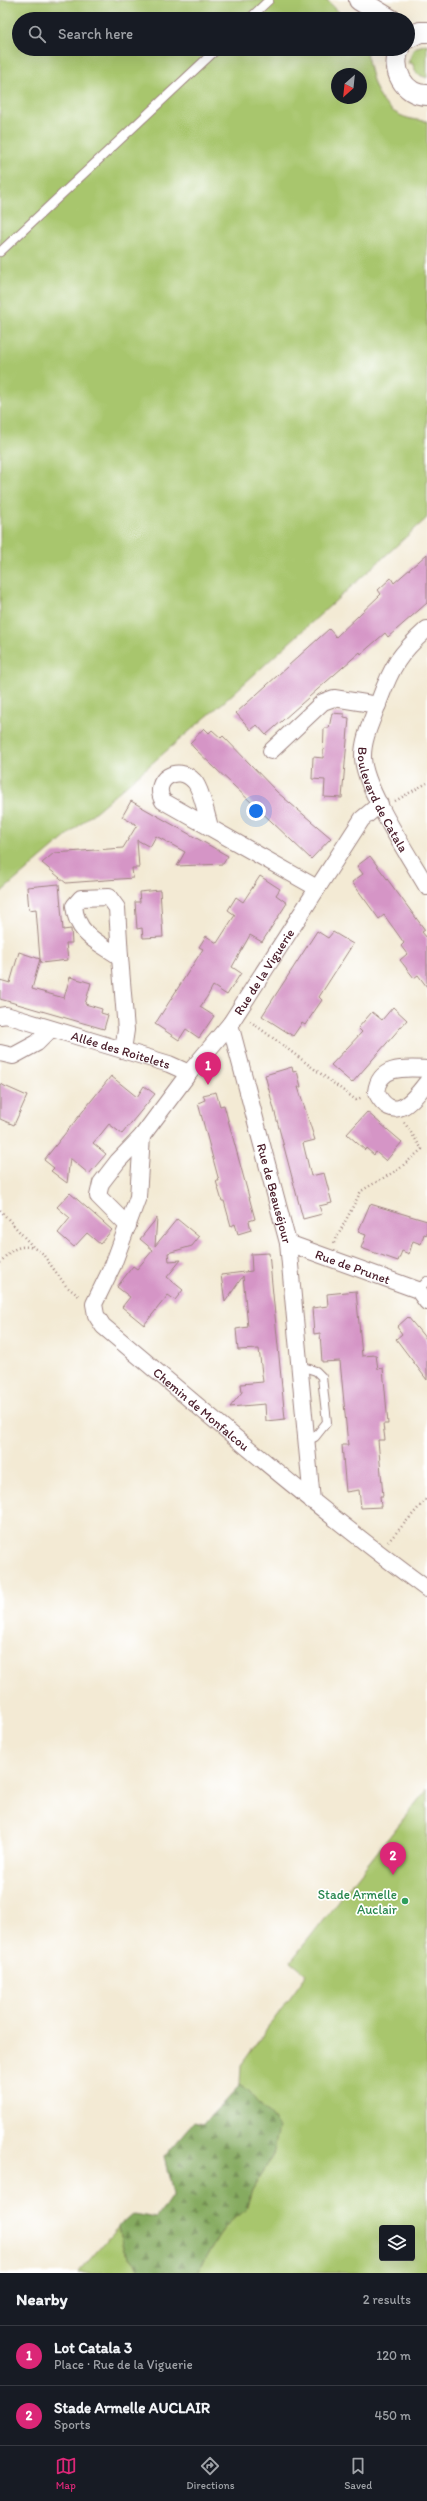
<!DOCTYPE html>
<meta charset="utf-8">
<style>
:root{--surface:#171b24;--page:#20242c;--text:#f1f3f6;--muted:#9ea1a6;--line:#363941;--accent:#db2777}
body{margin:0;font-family:Itim,sans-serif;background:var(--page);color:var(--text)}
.controls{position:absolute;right:12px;bottom:12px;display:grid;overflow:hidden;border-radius:4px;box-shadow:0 4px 16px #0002}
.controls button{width:36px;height:36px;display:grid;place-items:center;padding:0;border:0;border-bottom:1px solid var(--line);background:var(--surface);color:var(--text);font:20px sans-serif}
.compass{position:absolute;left:331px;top:68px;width:36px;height:36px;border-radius:50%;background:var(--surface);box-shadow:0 4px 16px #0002;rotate:207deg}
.you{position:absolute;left:256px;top:811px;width:14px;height:14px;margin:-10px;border:3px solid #fff;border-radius:50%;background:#1a73e8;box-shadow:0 0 0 6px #1a73e833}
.badge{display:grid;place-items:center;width:26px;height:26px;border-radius:50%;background:var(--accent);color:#fff;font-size:13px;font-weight:700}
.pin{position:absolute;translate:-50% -33px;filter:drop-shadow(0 1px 2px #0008)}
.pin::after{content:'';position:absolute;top:21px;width:14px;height:12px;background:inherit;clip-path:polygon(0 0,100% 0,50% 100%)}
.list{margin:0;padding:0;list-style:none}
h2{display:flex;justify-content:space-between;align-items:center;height:52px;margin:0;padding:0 16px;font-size:17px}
h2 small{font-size:13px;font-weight:400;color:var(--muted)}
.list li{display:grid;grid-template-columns:26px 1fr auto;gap:12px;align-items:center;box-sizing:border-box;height:60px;padding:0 16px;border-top:1px solid var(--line)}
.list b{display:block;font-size:15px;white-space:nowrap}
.list p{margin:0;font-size:13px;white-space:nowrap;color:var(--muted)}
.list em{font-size:13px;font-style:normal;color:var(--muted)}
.icon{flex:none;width:22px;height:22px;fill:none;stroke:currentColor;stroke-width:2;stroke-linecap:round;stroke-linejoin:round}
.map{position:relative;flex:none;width:427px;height:2273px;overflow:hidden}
.search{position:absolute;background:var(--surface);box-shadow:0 4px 16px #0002;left:12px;right:12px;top:12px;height:44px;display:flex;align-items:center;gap:10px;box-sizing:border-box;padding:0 14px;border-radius:22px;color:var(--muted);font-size:15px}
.sheet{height:172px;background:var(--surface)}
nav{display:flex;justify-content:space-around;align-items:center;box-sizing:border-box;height:56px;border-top:1px solid var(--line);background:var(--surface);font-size:11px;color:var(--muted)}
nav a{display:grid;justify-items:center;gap:2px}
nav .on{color:var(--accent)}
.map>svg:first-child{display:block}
</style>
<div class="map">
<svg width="427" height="2273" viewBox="0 0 427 2273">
<defs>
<pattern id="forest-firs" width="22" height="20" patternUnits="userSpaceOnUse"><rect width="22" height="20" fill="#86ab60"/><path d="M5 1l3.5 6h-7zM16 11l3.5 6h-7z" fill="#708b4f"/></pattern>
</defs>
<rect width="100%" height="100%" fill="#fff"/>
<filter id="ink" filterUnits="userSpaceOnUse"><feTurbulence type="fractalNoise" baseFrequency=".025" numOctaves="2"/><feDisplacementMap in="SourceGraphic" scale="8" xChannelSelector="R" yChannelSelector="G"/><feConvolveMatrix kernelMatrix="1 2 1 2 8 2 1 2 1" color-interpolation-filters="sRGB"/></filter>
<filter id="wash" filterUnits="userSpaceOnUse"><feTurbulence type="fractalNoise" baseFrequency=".012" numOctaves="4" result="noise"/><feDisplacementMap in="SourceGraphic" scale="16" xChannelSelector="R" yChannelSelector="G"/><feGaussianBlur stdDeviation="0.9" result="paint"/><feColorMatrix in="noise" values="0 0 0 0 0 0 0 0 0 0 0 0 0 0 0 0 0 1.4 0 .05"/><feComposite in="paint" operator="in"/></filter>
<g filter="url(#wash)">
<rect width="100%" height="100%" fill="#f3ead4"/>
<!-- grass -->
<g fill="#a8c66d" stroke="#79724c" fill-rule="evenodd">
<path d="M0,0H327L346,19H19V49H366C373,89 380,119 427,121V518L226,700L0,893ZM337,74H361V98H337Z"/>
<path d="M427,44V78L417,74L412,63H408L414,48Z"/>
<path d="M427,1789V2273H196C214,2248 217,2227 246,2210L251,2192L273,2155L249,2091L240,2085L241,2065L307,1974L291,1961ZM382,2228H412V2258H382Z"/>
<path d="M118,2227L124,2251L142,2273H78Z"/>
</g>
<!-- forest -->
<path fill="url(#forest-firs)" stroke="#686546" d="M240,2085L249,2091L279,2127L273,2155L251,2192L246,2210C217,2227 214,2248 196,2273H142L124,2251L118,2227L133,2214L157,2218L173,2194L164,2157L194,2122L203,2124Z"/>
<g id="blocks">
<!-- building -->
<g fill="#d595c6">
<path d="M427,554V603L388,637L385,633L361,654L360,652L266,735L257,725L251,730L236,713L329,629L336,637L381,594L378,590L391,578L394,583Z"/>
<path d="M332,713L344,714V717L349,718L342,798L324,797L325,780L312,779L313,757L323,758L324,728H329Z"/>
<path d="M204,728L209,733L212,730L221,738L223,736L277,792L331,838L311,859L194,748L190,743Z"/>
<path d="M131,801L228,856L223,864L177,866L185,852L156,836L150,847L137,840L139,868H132L133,878L66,883L42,863L54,853L123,848L137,825L122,817Z"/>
<path d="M370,856L425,930L422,932L427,938V987L418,975L414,978L400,960L407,954L401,946L404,943L397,933L384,915L379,919L352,882L363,874L357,866Z"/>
<path d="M260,876L280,889L276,895L287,903L262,942L250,935L232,967L241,973L227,995L213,986L207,997L200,1007L214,1016L199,1038L186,1029L179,1040L155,1024L203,949L199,947L206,936L217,943L235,915L228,910L236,897L243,902Z"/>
<path d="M59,884L63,930L71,929L72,943H66L68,960L41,963L40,959L32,989L64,998L70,977L91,983L85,1004L102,1009L101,1013L108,1015L104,1029L0,999V980L10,983L19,952L40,959L36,909L29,910L27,887Z"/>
<path d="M160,890L163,937L143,938L142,928L137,929L135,902H140L139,892Z"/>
<path d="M317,931L328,938L333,932L353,944L319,997L322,1000L305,1025L302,1023L293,1036L262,1016Z"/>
<path d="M393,1007L407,1020L352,1083L331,1065L362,1032L358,1028L372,1012L382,1020Z"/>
<path d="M292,1067L293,1072L297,1071L301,1087H298L315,1140L303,1143L311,1176L324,1173L332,1203L319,1206L322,1214L303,1219L265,1075Z"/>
<path d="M111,1076L137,1097L144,1086L155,1094L122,1134L109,1124L101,1134L93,1143L106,1154L89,1174L70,1158L67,1183L51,1171L54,1168L44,1160Z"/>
<path d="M0,1084L27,1096L14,1125L0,1119Z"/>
<path d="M216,1092L220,1106L224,1105L255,1219L249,1221L251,1230L238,1234L235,1224L231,1226L224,1201H222L216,1181H219L198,1103L205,1100L203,1095Z"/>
<path d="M367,1112L402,1142L386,1161L376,1152L374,1155L366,1148L365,1150L347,1134Z"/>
<path d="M70,1193L112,1230L100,1244L87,1233L74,1247L58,1233L70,1218L57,1207Z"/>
<path d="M370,1204L427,1221V1235L424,1234L421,1244L413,1241L409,1254L402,1251L398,1261L361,1248L366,1235L358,1232Z"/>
<path d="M157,1218L155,1246L177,1219L199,1237L192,1246L168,1253L169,1261L181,1260L167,1277L183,1290L175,1300L168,1295L144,1325L122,1307L130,1297L117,1287L133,1266L137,1269L153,1250L140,1239Z"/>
<path d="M269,1253L285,1419L266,1421L265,1404L230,1407L242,1392L241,1384L263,1382L259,1349L238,1350L236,1329L248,1327L243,1276L225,1302L221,1275L252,1271L251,1254Z"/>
<path d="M356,1291L362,1356L376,1355L378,1369L383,1368L388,1424H383L385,1440H378L383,1496H380L381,1507L361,1508L359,1490L346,1492L342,1445H348L340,1361L322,1362L320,1333L314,1334L312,1308L328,1306L327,1294Z"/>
<path d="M408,1317L427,1340V1380L396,1339L402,1334L397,1327Z"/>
</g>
</g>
</g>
<g filter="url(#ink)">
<use href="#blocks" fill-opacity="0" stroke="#9e8480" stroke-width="1"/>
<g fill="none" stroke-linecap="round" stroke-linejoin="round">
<!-- service casing -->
<g stroke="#9e8480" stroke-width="10">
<g id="service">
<path d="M249,19L269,0"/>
<path d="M0,252L217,49"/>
<path d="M418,1290L427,1281"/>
<path d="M300,1366L316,1371L322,1377L327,1422L315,1437L307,1441"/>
</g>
</g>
<!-- minor casing -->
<g stroke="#9e8480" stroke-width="18">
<g id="minor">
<path id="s1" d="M427,629C399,654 392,666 379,701C373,719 363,737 363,756C362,786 411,859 427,887"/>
<path d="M271,751L323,702L334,698L378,705"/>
<path d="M210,827C207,817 201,788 194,781C178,763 151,780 163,801L317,888"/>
<path d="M109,897L117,908L120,957C98,942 77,935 74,906L81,898Z"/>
<path d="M120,957L126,1030L123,1050"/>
<path id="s2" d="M0,1016L6,1015L169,1064L189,1073"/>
<path id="s3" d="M230,1024L288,1243L312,1501"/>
<path d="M0,1053L13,1056L37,1043L51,1029"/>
<path d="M427,1069C405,1068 379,1065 376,1092C393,1125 412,1102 427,1082"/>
<path id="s4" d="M142,1136L138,1197L113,1265L94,1304L96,1315L103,1326C209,1415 315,1507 427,1589"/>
<path id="s5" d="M128,1226L98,1196L101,1183L118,1161L142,1136L189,1073L230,1024L362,819L380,804"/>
<path id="s6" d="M288,1243L418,1290L427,1302"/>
</g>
</g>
<!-- tertiary casing -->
<g stroke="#9e8480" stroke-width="22">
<g id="tertiary">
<path d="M359,0L390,19"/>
<path d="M408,38L420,32H427"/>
<path d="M399,49C391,69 403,95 427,95"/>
</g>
</g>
<!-- path -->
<g stroke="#9e8480" stroke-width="2.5" stroke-dasharray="1 3" stroke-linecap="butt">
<path d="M395,801L427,783"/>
<path d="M250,1021L356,1100L362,1097"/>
<path d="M0,1210L34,1248L42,1253L66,1286L80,1297"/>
<path d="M334,1243L361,1191L399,1169L422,1149L404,1122"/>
<path d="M0,1263C10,1250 18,1244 34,1248"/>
<path d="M388,1542L427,1498"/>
</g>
<!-- service -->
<use href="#service" stroke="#fff" stroke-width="8"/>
<!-- minor -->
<use href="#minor" stroke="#fff" stroke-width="16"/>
<!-- tertiary -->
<use href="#tertiary" stroke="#fff" stroke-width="20"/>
</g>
</g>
<!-- markers -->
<circle fill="#2e9e5b" stroke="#fff" stroke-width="1.5" cx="405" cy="1901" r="4"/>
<g text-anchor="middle" stroke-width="3.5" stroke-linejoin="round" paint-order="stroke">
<!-- street labels -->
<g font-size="13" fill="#4a1f2b" stroke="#fff">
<text dy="5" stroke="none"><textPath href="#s1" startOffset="193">Boulevard de Catala</textPath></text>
<text dy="5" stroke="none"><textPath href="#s5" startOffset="323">Rue de la Viguerie</textPath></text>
<text dy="5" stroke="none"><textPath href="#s2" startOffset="126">Allée des Roitelets</textPath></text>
<text dy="5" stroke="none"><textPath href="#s3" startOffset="175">Rue de Beauséjour</textPath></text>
<text dy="5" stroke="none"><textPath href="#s6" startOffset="69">Rue de Prunet</textPath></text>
<text dy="5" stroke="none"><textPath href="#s4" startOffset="330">Chemin de Monfalcou</textPath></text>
</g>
<!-- leisure labels -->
<g font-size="13" fill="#27864d" stroke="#fff" text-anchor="end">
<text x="397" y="1899">Stade Armelle<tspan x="397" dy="15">Auclair</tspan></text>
</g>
</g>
</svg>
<div class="controls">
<button><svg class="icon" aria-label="layers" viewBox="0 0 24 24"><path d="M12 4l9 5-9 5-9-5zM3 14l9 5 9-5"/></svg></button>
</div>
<svg class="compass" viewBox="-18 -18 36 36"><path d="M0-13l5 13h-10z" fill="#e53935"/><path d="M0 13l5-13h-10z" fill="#9ea1a6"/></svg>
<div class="you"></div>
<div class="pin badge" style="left:208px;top:1085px">1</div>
<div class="pin badge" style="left:393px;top:1875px">2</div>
<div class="search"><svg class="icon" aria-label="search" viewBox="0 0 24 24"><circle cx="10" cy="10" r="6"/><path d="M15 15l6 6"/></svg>Search here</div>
</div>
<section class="sheet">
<h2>Nearby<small>2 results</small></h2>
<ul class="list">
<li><span class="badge">1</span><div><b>Lot Catala 3</b><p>Place · Rue de la Viguerie</p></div><em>120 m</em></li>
<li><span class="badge">2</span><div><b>Stade Armelle AUCLAIR</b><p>Sports</p></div><em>450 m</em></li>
</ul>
</section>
<nav>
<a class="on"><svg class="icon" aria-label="map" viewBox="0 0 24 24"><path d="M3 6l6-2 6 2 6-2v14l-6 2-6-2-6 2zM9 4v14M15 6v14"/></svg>Map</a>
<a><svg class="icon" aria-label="directions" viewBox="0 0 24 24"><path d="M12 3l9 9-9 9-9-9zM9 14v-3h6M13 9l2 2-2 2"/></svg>Directions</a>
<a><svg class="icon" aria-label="saved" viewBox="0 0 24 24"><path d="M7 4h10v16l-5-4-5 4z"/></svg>Saved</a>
</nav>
